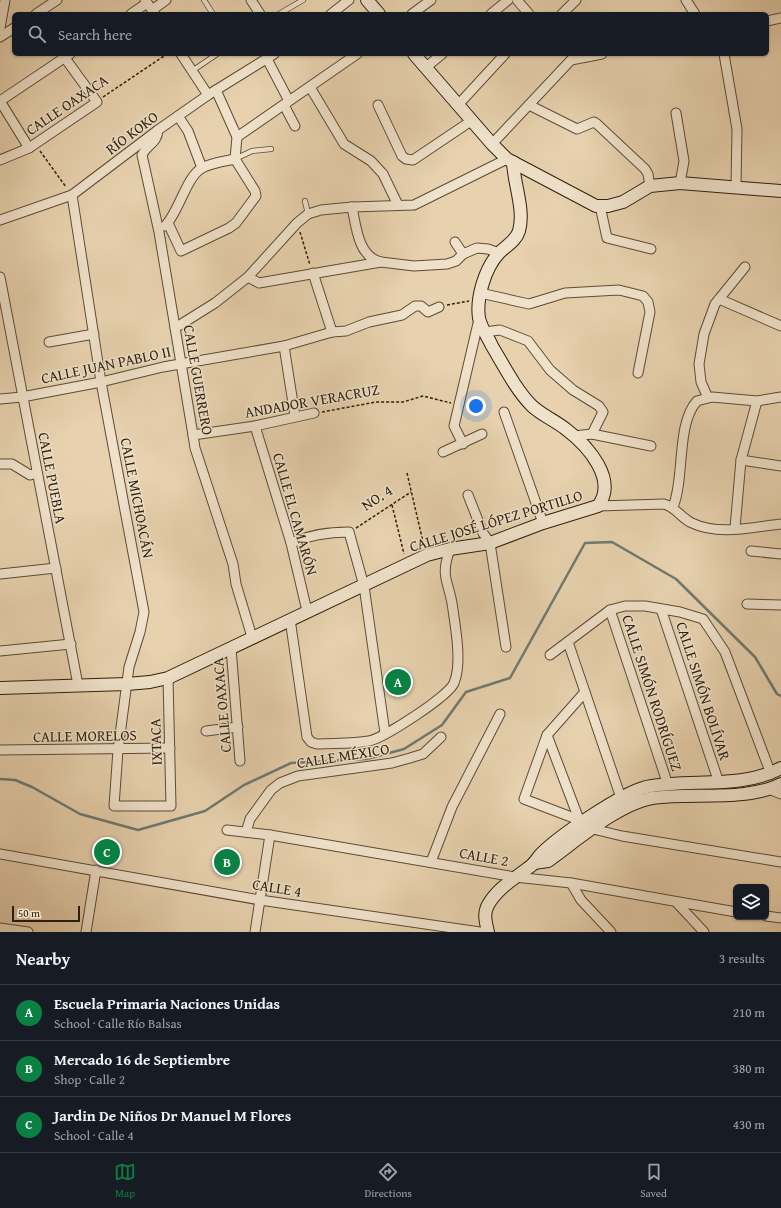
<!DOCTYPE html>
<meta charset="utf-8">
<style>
:root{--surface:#171b24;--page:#20242c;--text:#f1f3f6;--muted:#9ea1a6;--line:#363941;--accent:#0b8043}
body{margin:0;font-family:"Gentium Book Plus",serif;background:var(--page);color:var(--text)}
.controls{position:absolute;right:12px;bottom:12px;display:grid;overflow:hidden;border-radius:6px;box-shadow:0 1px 3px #0004}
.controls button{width:36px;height:36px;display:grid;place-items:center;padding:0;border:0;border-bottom:1px solid var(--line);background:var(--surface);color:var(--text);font:20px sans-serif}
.scale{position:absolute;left:12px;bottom:10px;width:68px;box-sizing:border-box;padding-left:4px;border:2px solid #2e1f0d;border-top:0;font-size:11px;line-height:14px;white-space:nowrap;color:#2e1f0d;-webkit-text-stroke:3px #efe1ca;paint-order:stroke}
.you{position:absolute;left:476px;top:406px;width:14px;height:14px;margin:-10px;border:3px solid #fff;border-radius:50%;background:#1a73e8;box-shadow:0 0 0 6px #1a73e833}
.badge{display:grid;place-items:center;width:26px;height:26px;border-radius:50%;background:var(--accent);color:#fff;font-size:13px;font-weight:700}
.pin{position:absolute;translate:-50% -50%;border:2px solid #fff;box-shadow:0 1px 4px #0006}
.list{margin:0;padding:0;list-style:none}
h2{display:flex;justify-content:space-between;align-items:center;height:52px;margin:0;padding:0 16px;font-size:17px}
h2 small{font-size:13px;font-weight:400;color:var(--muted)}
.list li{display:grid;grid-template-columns:26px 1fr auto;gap:12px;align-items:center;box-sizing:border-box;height:56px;padding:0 16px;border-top:1px solid var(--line)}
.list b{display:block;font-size:15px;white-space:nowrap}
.list p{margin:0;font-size:13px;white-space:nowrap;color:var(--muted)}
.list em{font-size:13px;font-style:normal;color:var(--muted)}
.icon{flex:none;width:22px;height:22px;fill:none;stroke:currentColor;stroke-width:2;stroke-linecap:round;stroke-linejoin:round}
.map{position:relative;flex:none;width:781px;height:932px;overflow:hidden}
.search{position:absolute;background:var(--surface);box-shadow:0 1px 3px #0004;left:12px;right:12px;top:12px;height:44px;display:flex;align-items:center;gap:10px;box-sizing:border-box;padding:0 14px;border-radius:6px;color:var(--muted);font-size:15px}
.sheet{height:220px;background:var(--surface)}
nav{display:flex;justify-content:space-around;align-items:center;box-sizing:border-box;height:56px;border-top:1px solid var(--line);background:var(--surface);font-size:11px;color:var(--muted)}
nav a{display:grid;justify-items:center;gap:2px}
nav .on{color:var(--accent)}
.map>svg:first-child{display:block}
</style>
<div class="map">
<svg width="781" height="932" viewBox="0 0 781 932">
<rect width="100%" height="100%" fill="#e7d1ae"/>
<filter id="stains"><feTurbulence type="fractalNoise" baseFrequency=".005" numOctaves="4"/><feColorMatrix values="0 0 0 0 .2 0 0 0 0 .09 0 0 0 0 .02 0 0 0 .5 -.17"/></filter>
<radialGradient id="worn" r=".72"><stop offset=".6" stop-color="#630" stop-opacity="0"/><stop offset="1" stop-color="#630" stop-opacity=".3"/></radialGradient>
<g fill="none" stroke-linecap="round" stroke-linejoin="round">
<!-- stream -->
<path stroke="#6e7971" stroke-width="2.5" d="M0,779L15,780L32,787L80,814L138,830L205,811L244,785L291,763L367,759L404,749L442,725L466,692L510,678L585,543L612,542L676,579L755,657L777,694L781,696"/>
<!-- lane casing -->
<g stroke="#5c4c35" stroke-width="6">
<g id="lane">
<path d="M204,0L213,14"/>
<path d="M279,14L303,0"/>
<path d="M192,71L217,54"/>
<path d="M235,159L252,151L271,149"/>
<path d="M305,201L308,214"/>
</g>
</g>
<!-- street casing -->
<g stroke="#5c4c35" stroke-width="11">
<g id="street">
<path d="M145,0L155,14"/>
<path d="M251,0L260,14"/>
<path d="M517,0L529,14"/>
<path d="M686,0L695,14"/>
<path d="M152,10L166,0"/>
<path d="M36,14L57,0"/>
<path d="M131,14L147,3"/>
<path d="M331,14L349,0"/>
<path d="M412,14L431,0"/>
<path d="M491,14L508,0"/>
<path d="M562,14L576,0"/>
<path d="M767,21L781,18"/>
<path d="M0,28L5,0"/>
<path d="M0,37L14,28"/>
<path d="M181,54L208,95"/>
<path d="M724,54L737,129L736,186"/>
<path d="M267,59L289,101"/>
<path d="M571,60L602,54"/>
<path d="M425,68L442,54"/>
<path d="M310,87L344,144L371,161L383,174L398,205"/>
<path d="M0,101L70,54"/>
<path d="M0,101L29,148"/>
<path d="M284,105L295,126"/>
<path d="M378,105L402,156L406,159L413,160L471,121"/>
<path d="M458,105L505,54"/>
<path d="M529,105L577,129L594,122L597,124L645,169L648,174L650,186"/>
<path d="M676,113L684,161L680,183"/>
<path d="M178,116L188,131L202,168"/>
<path d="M158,130C157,144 148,143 142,155L159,232L193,435L195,448L233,564L236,584L252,637"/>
<path d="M237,137L357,54"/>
<path d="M492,144L571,60"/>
<path d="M0,160L29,148L97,102L62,54"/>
<path d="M72,195L101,382L144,612L140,632L129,667L118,750L114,806H171L168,678"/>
<path d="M600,206L607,238L651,249"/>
<path d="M352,207C356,226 358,257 381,262"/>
<path d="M0,220L72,195L158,130L208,95L274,54"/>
<path d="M168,223L181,251L229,228L236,223L256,196L255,191L235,159L237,137L216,90"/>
<path d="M165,226C179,212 186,177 202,168C211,163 225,161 235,159"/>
<path d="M455,242L463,254"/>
<path d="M313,273L332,332"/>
<path d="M0,277L78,685"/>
<path d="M248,277L259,283L381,262L414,266L447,264L456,261L463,254L477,248L488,249L499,253"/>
<path d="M480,293L529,304L565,293L619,290L643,296L648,302L650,312L638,373"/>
<path d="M719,299L781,326"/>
<path d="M175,328L215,303L248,277L297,223L308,214L321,210L352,207L414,205L507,159"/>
<path d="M485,332L500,330L528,341L550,370L573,390L599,406L603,412L592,434"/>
<path d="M49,342L94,334"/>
<path d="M284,346L295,416"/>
<path d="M708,398L701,382L699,364L704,334L715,304L745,267"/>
<path d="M0,399L22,397L101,382L163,367L284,346L332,332L346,331L369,322L402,315L415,306H421L428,312L439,307"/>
<path d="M504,412L543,523"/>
<path d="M255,426L291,543L307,611"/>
<path d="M193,435L255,426L314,413"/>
<path d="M574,436L592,434L651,446"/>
<path d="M463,444L454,426L479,319"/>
<path d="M443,452L482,434"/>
<path d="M741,460L781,466"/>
<path d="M0,464H12L30,475L37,473"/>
<path d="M468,495L483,533L490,543L506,647"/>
<path d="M598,506L664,504C677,508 681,518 692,523C719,536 752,527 781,524"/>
<path d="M673,507C685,478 676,424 697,401L712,397L757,401L781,397"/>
<path d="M735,528L741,460L757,401"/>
<path d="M291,543C309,535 329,532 349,532L364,586L385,733"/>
<path d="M751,551L781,554"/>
<path d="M0,574L56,568"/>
<path d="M747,604L781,605"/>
<path d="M661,609L719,783"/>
<path d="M610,610L668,785"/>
<path d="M290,619L307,737L311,742L317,744C334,743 353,744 369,741C384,738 449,696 454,683C462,664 456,631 453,610C450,582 439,579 450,549"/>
<path d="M568,642L621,798"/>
<path d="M231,648L240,761"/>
<path d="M0,651L71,644"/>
<path d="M550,655L610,610L625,606H645L680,612L703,619L725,652L771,774"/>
<path d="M206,731L238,727"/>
<path d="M547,735L580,822"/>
<path d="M0,750L170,748"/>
<path d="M769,789L781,794"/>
<path d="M579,820L524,799L547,735L585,692"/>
<path d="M593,829L622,836L781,862"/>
<path d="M227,830L270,835L515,877L571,883L736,912"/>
<path d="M246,832L250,819L271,790L280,783L298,776L392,763L410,758L423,754L441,737"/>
<path d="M0,854L260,900L480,932"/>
<path d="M431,862L452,807L500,714"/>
<path d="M571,883L581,900L611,932"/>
<path d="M677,903L704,932"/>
<path d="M766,916L781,918"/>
<path d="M0,928L28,932"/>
<path d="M86,932L96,870"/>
<path d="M255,932L270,835"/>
</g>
</g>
<!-- secondary casing -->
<g stroke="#2e1f0d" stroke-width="14">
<g id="secondary">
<path d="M367,0L379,14"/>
<path d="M414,54L492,144L507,159L596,206H608L623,202L650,186L680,183L781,191"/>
<path d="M0,688L127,684L150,682L168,678L427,555L450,549L490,543L543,523L598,506C618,480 588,446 567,430C556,421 543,416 532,406C516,390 504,366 492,346C488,337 481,328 479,318C476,298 485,268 499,253C506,246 516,241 519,231C525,210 514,185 513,162"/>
<path d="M534,863L548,861C576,841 618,804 652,798C691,792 746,802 781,784"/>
<path d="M488,932C486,923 483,914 488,905C498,887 516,878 532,865C536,861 538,857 542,853C560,835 622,793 646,787C691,778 740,790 781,768"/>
</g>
</g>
<!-- path -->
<g stroke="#2e1f0d" stroke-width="1.5" stroke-dasharray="3 2" stroke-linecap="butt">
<path d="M103,97L167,54"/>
<path d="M40,151L66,187"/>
<path d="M300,232L310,265"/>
<path d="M447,305L469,301"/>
<path d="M322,412L376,402H403L423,396L451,403"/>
<path d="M407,473L424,546"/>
<path d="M392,505L404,554"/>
<path d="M356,528L411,492"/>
</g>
<!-- lane -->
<use href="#lane" stroke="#efe1ca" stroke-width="4.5"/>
<!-- street -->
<use href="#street" stroke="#efe1ca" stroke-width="9"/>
<!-- secondary -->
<use href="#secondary" stroke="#efe1ca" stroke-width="12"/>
</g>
<g text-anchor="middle" stroke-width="3" stroke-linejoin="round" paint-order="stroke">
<!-- street labels -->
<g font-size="15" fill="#2e1f0d" stroke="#efe1ca">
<text transform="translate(67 105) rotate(-34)" y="5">CALLE OAXACA</text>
<text transform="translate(132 133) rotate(-37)" y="5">RÍO KOKO</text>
<text transform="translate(106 365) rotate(-12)" y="5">CALLE JUAN PABLO II</text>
<text transform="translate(198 380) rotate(80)" y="5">CALLE GUERRERO</text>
<text transform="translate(312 401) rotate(-10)" y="5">ANDADOR VERACRUZ</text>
<text transform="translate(52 478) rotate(79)" y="5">CALLE PUEBLA</text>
<text transform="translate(137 498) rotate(79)" y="5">CALLE MICHOACÁN</text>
<text transform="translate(377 498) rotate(-33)" y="5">NO. 4</text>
<text transform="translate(295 514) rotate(74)" y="5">CALLE EL CAMARÓN</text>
<text transform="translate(496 521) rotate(-17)" y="5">CALLE JOSÉ LÓPEZ PORTILLO</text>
<text transform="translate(703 691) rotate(72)" y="5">CALLE SIMÓN BOLÍVAR</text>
<text transform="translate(652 693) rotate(72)" y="5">CALLE SIMÓN RODRÍGUEZ</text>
<text transform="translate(222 705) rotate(-95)" y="5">CALLE OAXACA</text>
<text transform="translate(85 736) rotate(-1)" y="5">CALLE MORELOS</text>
<text transform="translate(156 742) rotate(-92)" y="5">IXTACA</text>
<text transform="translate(343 756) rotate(-9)" y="5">CALLE MÉXICO</text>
<text transform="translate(484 857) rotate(10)" y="5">CALLE 2</text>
<text transform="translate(277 888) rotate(9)" y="5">CALLE 4</text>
</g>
</g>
<rect width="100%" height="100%" filter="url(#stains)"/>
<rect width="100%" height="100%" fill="url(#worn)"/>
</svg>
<div class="controls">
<button><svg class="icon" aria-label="layers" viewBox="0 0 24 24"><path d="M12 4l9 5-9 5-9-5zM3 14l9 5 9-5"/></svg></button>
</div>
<div class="scale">50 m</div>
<div class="you"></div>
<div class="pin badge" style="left:398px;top:682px">A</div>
<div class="pin badge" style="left:227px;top:862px">B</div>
<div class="pin badge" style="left:107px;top:852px">C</div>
<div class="search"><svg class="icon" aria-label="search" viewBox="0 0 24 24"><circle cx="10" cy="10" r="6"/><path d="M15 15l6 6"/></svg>Search here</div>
</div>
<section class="sheet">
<h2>Nearby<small>3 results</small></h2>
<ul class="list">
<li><span class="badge">A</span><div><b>Escuela Primaria Naciones Unidas</b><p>School · Calle Río Balsas</p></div><em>210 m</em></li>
<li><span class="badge">B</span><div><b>Mercado 16 de Septiembre</b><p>Shop · Calle 2</p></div><em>380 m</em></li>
<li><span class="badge">C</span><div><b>Jardin De Niños Dr Manuel M Flores</b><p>School · Calle 4</p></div><em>430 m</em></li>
</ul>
</section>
<nav>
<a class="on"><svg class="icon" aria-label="map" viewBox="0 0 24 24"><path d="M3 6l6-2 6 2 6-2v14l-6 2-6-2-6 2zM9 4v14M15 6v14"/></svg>Map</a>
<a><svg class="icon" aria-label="directions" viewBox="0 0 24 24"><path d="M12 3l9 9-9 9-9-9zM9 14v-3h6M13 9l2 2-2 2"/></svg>Directions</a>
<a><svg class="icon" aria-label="saved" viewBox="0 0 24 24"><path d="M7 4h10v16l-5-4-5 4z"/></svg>Saved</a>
</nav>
